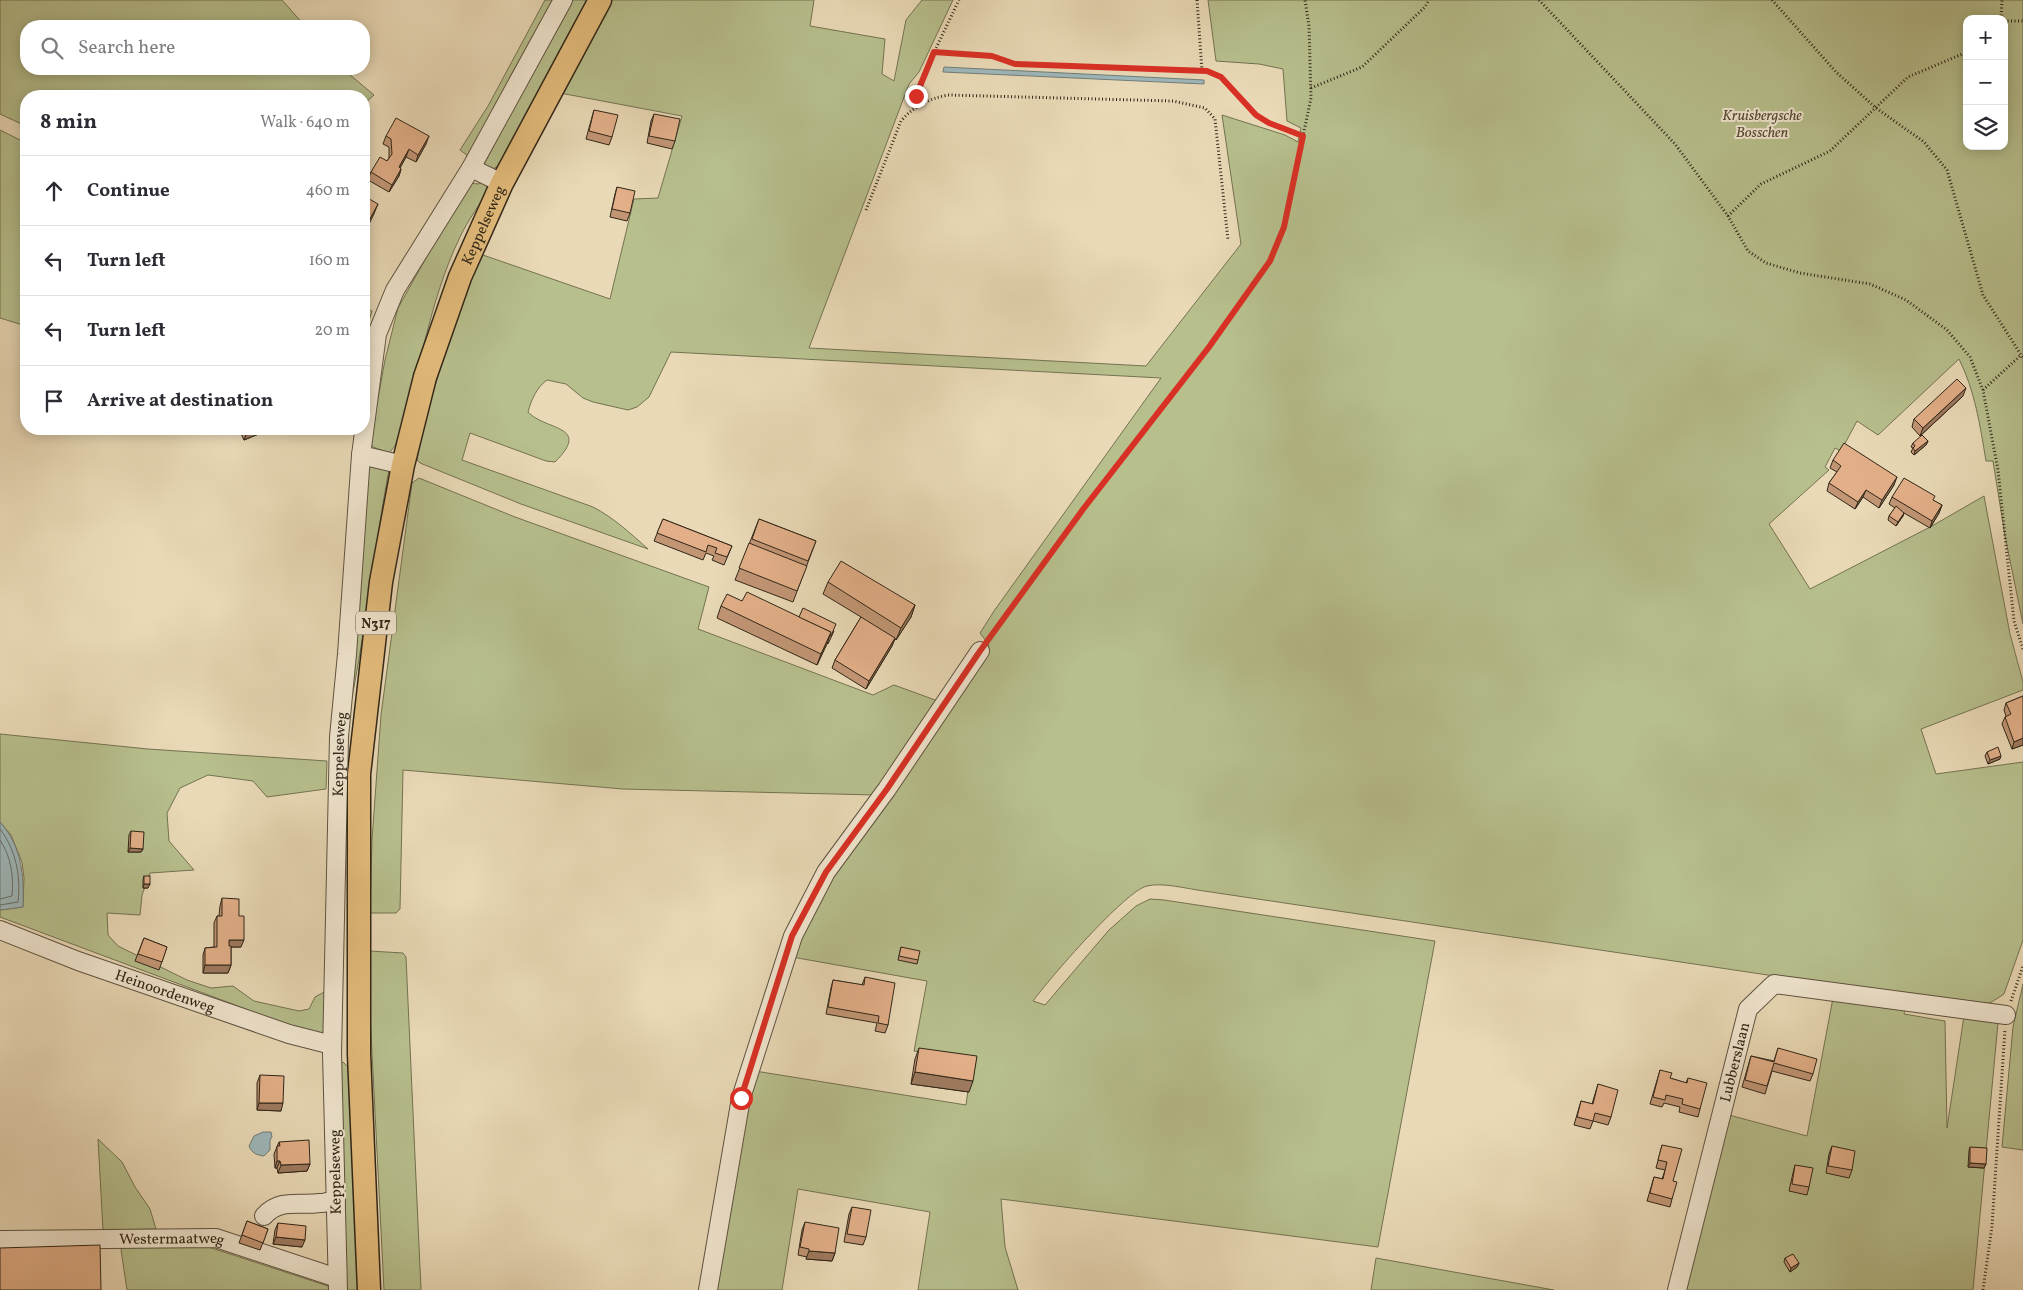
<!DOCTYPE html>
<meta charset="utf-8">
<style>
:root{--surface:#fff;--page:#f7f7f7;--text:#2b2b33;--muted:#7c7c81;--line:#e1e1e2}
body{margin:0;font-family:Vollkorn,serif;background:var(--page);color:var(--text)}
.controls{position:absolute;right:15px;top:15px;display:grid;overflow:hidden;border-radius:10px;box-shadow:0 2px 12px #0003}
.controls button{width:45px;height:45px;display:grid;place-items:center;padding:0;border:0;border-bottom:1px solid var(--line);background:var(--surface);color:var(--text);font:25px sans-serif}
.stop{position:absolute;width:15px;height:15px;margin:-11px;border:4px solid #d93025;border-radius:50%;background:#fff}
.stop.end{background:#d93025;border-color:#fff;box-shadow:0 1px 5px #0008}
.list{margin:0;padding:0;list-style:none}
h2{display:flex;justify-content:space-between;align-items:center;height:65px;margin:0;padding:0 20px;font-size:21px}
h2 small{font-size:16px;font-weight:400;color:var(--muted)}
.list li{display:grid;grid-template-columns:32px 1fr auto;gap:15px;align-items:center;box-sizing:border-box;height:70px;padding:0 20px;border-top:1px solid var(--line)}
.list b{display:block;font-size:19px;white-space:nowrap}
.list em{font-size:16px;font-style:normal;color:var(--muted)}
.icon{flex:none;width:28px;height:28px;fill:none;stroke:currentColor;stroke-width:2;stroke-linecap:round;stroke-linejoin:round}
.map{position:relative;flex:none;width:2023px;height:1290px;overflow:hidden}
.search{position:absolute;background:var(--surface);box-shadow:0 2px 12px #0003;left:20px;top:20px;width:350px;height:55px;display:flex;align-items:center;gap:12px;box-sizing:border-box;padding:0 18px;border-radius:20px;color:var(--muted);font-size:19px}
.panel{position:absolute;background:var(--surface);box-shadow:0 2px 12px #0003;left:20px;top:90px;width:350px;height:345px;border-radius:20px}
.map>svg:first-child{display:block}
</style>
<div class="map">
<svg width="2023" height="1290" viewBox="0 0 2023 1290">
<rect width="100%" height="100%" fill="#e9d9b6"/>
<filter id="stains"><feTurbulence type="fractalNoise" baseFrequency=".004" numOctaves="4"/><feColorMatrix values="0 0 0 0 .2 0 0 0 0 .09 0 0 0 0 .02 0 0 0 .5 -.17"/></filter>
<radialGradient id="worn" r=".72"><stop offset=".6" stop-color="#630" stop-opacity="0"/><stop offset="1" stop-color="#630" stop-opacity=".3"/></radialGradient>
<!-- green -->
<g fill="#b7bf8d" stroke="#747252" fill-rule="evenodd">
<path d="M0,0H282L305,26H26V69H343L374,95L364,104V96H26V126L0,114Z"/>
<path d="M545,0H555L468,156L460,150L488,106Z"/>
<path d="M571,0H589L500,165L491,170L482,168Z"/>
<path d="M610,0H814L810,26L885,39L882,74L894,81L906,20L922,0H953L919,72L909,84L809,348L1146,366L1241,244L1222,115L1285,135L1298,142L1301,128L1287,121L1283,69L1259,64L1216,61L1208,0H2023V624L2005,536L1993,461H1986C1980,425 1975,391 1959,359L1878,435L1857,421L1841,451L1835,448L1825,467L1829,470L1769,524L1810,589L1932,526L1984,496L2010,634L2023,682V690L1921,729L1936,774L2023,762V940L2004,994L1990,1003H1972L1902,995L1204,891C1188,889 1162,882 1147,886C1125,891 1049,979 1033,1001L1045,1005L1109,930L1136,906L1150,899L1164,900L1435,941L1378,1247L1001,1199L1005,1247L1018,1290H918L930,1212L798,1189L782,1290H714L755,1071L966,1105L972,1061L914,1051L927,981L792,957L825,885L981,659L989,645L980,633L994,611L1161,378L671,352L649,397L637,407L628,410L593,402L583,398L566,384L547,380C537,387 531,400 528,412C546,431 592,425 555,462L546,461L470,433L462,460L593,507C614,518 630,533 648,549L521,504L420,463L417,460C430,389 456,321 480,254L610,299L634,199L658,198L682,116L560,93ZM1967,19H2004V146H1967Z"/>
<path d="M0,130L26,143V326L0,318Z"/>
<path d="M480,181L490,188C480,204 468,220 460,237C428,303 420,377 395,446L389,453L373,447L370,442L385,360L398,308L468,183L479,184Z"/>
<path d="M364,307L372,311L364,337Z"/>
<path d="M367,461L389,469C373,555 365,641 346,726Z"/>
<path d="M419,478L515,517L709,587L698,629L873,695L894,685L938,701L876,795L623,789L403,770L400,909L396,913H370L372,840L381,715L412,483Z"/>
<path d="M0,734L148,749L327,761L326,789L267,797L253,781L208,775L180,788L167,813L169,841L194,870L150,873L142,895L140,915L107,913L108,935L118,946L187,980L211,988L233,986L254,1001L299,1011L309,1009L315,997L326,991V1028L323,1035L310,1033L0,917V910L23,907L24,878L22,862L11,835L0,822Z"/>
<path d="M370,951L403,953L406,957L421,1290H384L370,1013Z"/>
<path d="M2023,984V1150L2002,1147L2013,1027Z"/>
<path d="M1833,998L1905,1008L1904,1014L1945,1021L1947,1128L1964,1016L1992,1020L1998,1023L1973,1290H1677L1729,1115L1807,1136Z"/>
<path d="M343,1062L348,1067L358,1290H347L339,1063Z"/>
<path d="M98,1139L122,1162L135,1187L150,1209L156,1229L103,1230Z"/>
<path d="M172,1235L331,1287L332,1290H127L121,1250L124,1243Z"/>
<path d="M1376,1258L1554,1290H1371Z"/>
</g>
<!-- water -->
<g fill="#9eb7ba" stroke="#727d79">
<path d="M944,67L1204,80V84L943,72Z"/>
<path d="M0,822C22,847 24,875 23,907L0,910Z"/>
<path d="M263,1132H271L272,1137L270,1140V1150L264,1156C256,1155 252,1153 249,1146L254,1136Z"/>
</g>
<g fill="none" stroke-linecap="round" stroke-linejoin="round">
<!-- shore -->
<g stroke="#676e69" stroke-width="1">
<path d="M0,829C16,850 21,876 18,902L0,905"/>
<path d="M0,840C11,856 14,877 12,896L0,899"/>
</g>
<!-- minor casing -->
<g stroke="#5e5340" stroke-width="20">
<g id="minor">
<path d="M471,168L502,183"/>
<path d="M361,455L403,465"/>
<path id="s1" d="M0,930L78,961L289,1034L332,1045"/>
<path d="M264,1216C280,1198 299,1206 320,1203C325,1203 330,1201 336,1200"/>
<path id="s2" d="M0,1240L216,1238L337,1278"/>
<path id="s3" d="M338,1290L332,1053L339,737L347,654L361,455L377,334L395,290L471,168L563,0"/>
<path d="M708,1290L741,1098L793,936L826,872L887,789L980,651"/>
<path id="s4" d="M1677,1290L1748,1009L1774,984L2006,1015"/>
</g>
</g>
<!-- major casing -->
<g stroke="#302618" stroke-width="25">
<g id="major">
<path id="s5" d="M369,1290L359,1054V774L381,582L403,465L425,377L460,277L502,183L600,0"/>
</g>
</g>
<!-- path -->
<g stroke="#302618" stroke-width="3" stroke-dasharray="1 2.5" stroke-linecap="butt">
<path d="M1197,0L1202,71"/>
<path d="M1539,0L1675,144L1728,216L1748,251L1766,263L1800,273L1870,284L1906,300L1947,330L1970,357L1983,390L1998,470L2014,621L2023,649"/>
<path d="M1772,0L1836,72L1876,108L1924,142L1947,170L1983,295L2023,358"/>
<path d="M2001,19L2002,0"/>
<path d="M2004,21H2023"/>
<path d="M934,52L992,55L1015,64L1207,71L1221,77L1256,115L1269,123L1303,137"/>
<path d="M1311,88L1362,67L1425,7L1429,0"/>
<path d="M918,106L915,96L919,84L959,0"/>
<path d="M866,210L901,121C914,106 928,99 948,95L1173,101L1205,108L1215,119L1228,240"/>
<path d="M1728,216L1761,184L1830,151L1908,77L1967,52"/>
<path d="M1983,390L2021,355"/>
<path d="M990,638L1084,508L1209,347L1270,261L1284,227L1311,98L1309,26L1305,0"/>
<path d="M2011,1001L2023,966"/>
<path d="M1983,1290L1992,1226L2005,1029"/>
</g>
<!-- minor -->
<use href="#minor" stroke="#f1e6d0" stroke-width="18"/>
<!-- major -->
<use href="#major" stroke="#e4bc7b" stroke-width="22"/>
</g>
<!-- wall -->
<g fill="#c29675" stroke="#302618">
<path d="M594,110L612,137L609,145L586,139L592,117Z"/>
<path d="M654,114L675,141L672,149L647,143L651,121Z"/>
<path d="M386,136L426,144L416,162L406,157L400,168L401,169L399,176L389,192L368,180L371,172L387,161L389,158V147L383,144Z"/>
<path d="M617,187L630,213L627,221L610,217L615,194Z"/>
<path d="M1963,396L1920,436L1912,427L1914,419Z"/>
<path d="M239,429H263L261,433L244,440Z"/>
<path d="M1928,441L1926,445L1914,455L1911,452L1913,448L1911,447L1913,443Z"/>
<path d="M1833,460L1894,485L1879,508L1863,497L1855,509L1827,491L1829,483L1837,472L1830,468Z"/>
<path d="M1892,497L1934,501L1942,505L1939,513L1930,528L1904,513L1903,516L1896,526L1888,520L1889,516L1895,508L1889,504Z"/>
<path d="M663,519L732,546L724,565L712,560L714,556L706,553L703,560L654,541Z"/>
<path d="M759,519L816,541L793,602L735,580Z"/>
<path d="M828,582L915,605L911,617L896,640L895,639L892,646L866,689L832,668L835,660L861,617L823,594Z"/>
<path d="M742,601L799,617L834,631L828,644L827,643L817,665L717,618L721,606Z"/>
<path d="M2023,696V745L2012,749L2002,724L2005,717L2006,716L2004,710L2006,703Z"/>
<path d="M1987,752L2000,759L1988,764L1985,756Z"/>
<path d="M131,831L143,849L141,852H128L129,835Z"/>
<path d="M144,876L148,888H143V880Z"/>
<path d="M222,898L239,916L241,947H231V965L228,973H203V955L205,948L214,947V923L217,916H219L220,906Z"/>
<path d="M144,938L167,947L159,970L135,961Z"/>
<path d="M901,947L918,960L917,964L898,960Z"/>
<path d="M865,977L888,1025L885,1033L875,1031L877,1023L826,1014L831,988L833,980L862,985Z"/>
<path d="M919,1048L969,1092L911,1084L915,1059Z"/>
<path d="M1778,1048L1813,1074L1810,1081L1772,1071L1765,1094L1742,1087L1751,1056L1774,1061Z"/>
<path d="M1660,1070L1670,1078L1686,1083L1688,1078L1700,1109L1698,1117L1679,1112L1680,1107L1664,1103L1662,1107L1650,1104Z"/>
<path d="M260,1075L281,1111L257,1110V1083Z"/>
<path d="M1598,1084L1611,1117L1608,1125L1593,1121L1590,1129L1574,1125L1581,1101L1592,1104Z"/>
<path d="M279,1142L310,1164L307,1171L278,1173L277,1168H275L274,1154Z"/>
<path d="M1662,1145L1673,1181L1672,1199L1670,1207L1647,1201L1654,1177L1662,1179L1665,1170L1656,1168Z"/>
<path d="M1832,1146L1852,1170L1849,1178L1826,1173L1829,1154Z"/>
<path d="M1970,1147L1986,1164L1984,1168L1968,1167L1969,1151Z"/>
<path d="M1795,1165L1809,1187L1807,1195L1789,1191L1793,1173Z"/>
<path d="M852,1207L866,1237L863,1245L844,1242L849,1214Z"/>
<path d="M247,1221L268,1229L260,1250L239,1243Z"/>
<path d="M805,1222L835,1253L832,1261L806,1259L807,1257L798,1255L802,1230Z"/>
<path d="M278,1223L302,1247L273,1244L275,1230Z"/>
<path d="M1785,1258L1799,1263L1797,1267L1790,1272L1784,1262Z"/>
</g>
<!-- shaded-wall -->
<g fill="#9e7a5f" stroke="#302618">
<path d="M429,136L426,144L416,162L418,155Z"/>
<path d="M409,149L406,157L396,175L399,167Z"/>
<path d="M401,169L399,176L389,192L392,185Z"/>
<path d="M378,204L373,216L364,234V230Z"/>
<path d="M1966,388L1963,396L1920,436L1923,428Z"/>
<path d="M256,429H263L261,433L244,440L247,432Z"/>
<path d="M1928,441L1926,445L1914,455L1915,451Z"/>
<path d="M1897,477L1894,485L1879,508L1882,500Z"/>
<path d="M1866,490L1863,497L1855,509L1858,502Z"/>
<path d="M1942,505L1939,513L1930,528L1932,521Z"/>
<path d="M1904,513L1903,516L1896,526L1898,522Z"/>
<path d="M915,605L911,617L896,640L901,628Z"/>
<path d="M831,632L827,644L817,665L821,654Z"/>
<path d="M895,638L892,646L866,689L869,681Z"/>
<path d="M2023,738V745L2012,749L2014,742Z"/>
<path d="M2001,756L2000,759L1988,764L1990,760Z"/>
<path d="M130,848L143,849L141,852H128Z"/>
<path d="M144,884H150L148,888H143Z"/>
<path d="M229,940H244L241,947H226Z"/>
<path d="M205,965H231L228,973H203Z"/>
<path d="M915,1072L973,1081L969,1092L911,1084Z"/>
<path d="M259,1103H283L281,1111L257,1110Z"/>
<path d="M277,1161H280L277,1168H275Z"/>
<path d="M1970,1163L1986,1164L1984,1168L1968,1167Z"/>
<path d="M310,1164L307,1171L278,1173L281,1165Z"/>
<path d="M276,1237L305,1240L302,1247L273,1244Z"/>
<path d="M809,1251L835,1253L832,1261L806,1259Z"/>
<path d="M1799,1263L1797,1267L1790,1272L1791,1268Z"/>
</g>
<!-- building -->
<g fill="#e2af88" stroke="#302618">
<path d="M594,110L618,115L612,137L589,131Z"/>
<path d="M654,114L680,119L675,141L649,136Z"/>
<path d="M396,118L429,136L418,155L409,149L399,167L401,169L392,185L371,172L380,157L387,161L392,154L391,139L386,136Z"/>
<path d="M617,187L635,191L630,213L612,209Z"/>
<path d="M364,196L378,204L364,230Z"/>
<path d="M1957,379L1966,388L1923,428L1914,419Z"/>
<path d="M245,429H256L247,432Z"/>
<path d="M1922,435L1928,441L1915,451L1913,448L1915,446L1913,443Z"/>
<path d="M1844,443L1897,477L1882,500L1866,490L1858,502L1829,483L1841,466L1833,460Z"/>
<path d="M1904,478L1935,496L1933,500L1942,505L1932,521L1892,497Z"/>
<path d="M1896,506L1904,513L1898,522L1889,516Z"/>
<path d="M663,519L732,546L727,557L715,553L717,548L708,545L706,552L657,533Z"/>
<path d="M759,519L816,541L808,561L752,539Z"/>
<path d="M749,543L807,566L797,591L739,568Z"/>
<path d="M841,561L915,605L901,628L828,582Z"/>
<path d="M747,592L831,632L821,654L721,606L727,594L742,601Z"/>
<path d="M803,608L836,624L831,636H830L831,632L799,617Z"/>
<path d="M861,617L895,638L869,681L835,660Z"/>
<path d="M2023,696V738L2014,742L2005,717L2011,714L2006,703Z"/>
<path d="M1998,747L2001,756L1990,760L1987,752Z"/>
<path d="M131,831L144,832L143,849L130,848Z"/>
<rect x="144" y="876" width="6" height="8"/>
<path d="M222,898L239,899V916H244V940H229V946H231V965H205V948L217,947V916H222Z"/>
<path d="M144,938L167,947L162,962L138,954Z"/>
<path d="M901,947L920,951L918,960L899,956Z"/>
<path d="M865,977L895,983L888,1025L878,1023L879,1016L828,1007L833,980L864,985Z"/>
<path d="M919,1048L977,1056L973,1081L915,1072Z"/>
<path d="M1778,1048L1817,1059L1813,1074L1774,1063L1767,1086L1745,1080L1751,1056L1774,1062Z"/>
<path d="M1660,1070L1672,1073L1670,1078L1687,1083L1688,1078L1707,1083L1700,1109L1682,1104L1683,1099L1666,1095L1665,1100L1653,1097Z"/>
<path d="M260,1075L284,1076L283,1103H259Z"/>
<path d="M1598,1084L1618,1090L1611,1117L1595,1113L1593,1121L1577,1117L1581,1101L1593,1104Z"/>
<path d="M309,1140L310,1164L281,1165L280,1161H277V1146H280L279,1142Z"/>
<path d="M1662,1145L1682,1149L1673,1181L1677,1182L1672,1199L1650,1193L1654,1177L1663,1179L1667,1162L1658,1160Z"/>
<path d="M1832,1146L1855,1151L1852,1170L1828,1166Z"/>
<path d="M1970,1147L1987,1148L1986,1164L1970,1163Z"/>
<path d="M1795,1165L1813,1168L1809,1187L1792,1184Z"/>
<path d="M852,1207L871,1210L866,1237L847,1234Z"/>
<path d="M247,1221L268,1229L263,1243L242,1235Z"/>
<path d="M805,1222L839,1228L835,1253L809,1251V1249L800,1247Z"/>
<path d="M278,1223L306,1226L305,1240L276,1237Z"/>
<path d="M100,1245L101,1290H0V1248Z"/>
<path d="M1793,1254L1799,1263L1791,1268L1785,1258Z"/>
</g>
<g fill="none" stroke-linecap="round" stroke-linejoin="round">
<!-- route -->
<path stroke="#d93025" stroke-width="6" d="M741,1098L792,936L826,872L887,789L980,651L1084,508L1209,347L1270,261L1284,227L1303,136L1269,123L1256,115L1221,77L1207,71L1015,64L992,56L934,52L916,96"/>
</g>
<g text-anchor="middle" stroke-width="4" stroke-linejoin="round" paint-order="stroke">
<!-- shield labels -->
<rect fill="#f1e6d0" stroke="#6a604f" stroke-width="1" x="356" y="611.5" width="40" height="23" rx="4"/>
<g font-size="14" font-weight="bold" fill="#302618">
<text x="376" y="628">N317</text>
</g>
<!-- park labels -->
<g font-size="15" font-style="italic" fill="#524c35" stroke="#f1e6d0">
<text x="1762" y="120">Kruisbergsche<tspan x="1762" dy="17">Bosschen</tspan></text>
</g>
<!-- street labels -->
<g font-size="15" fill="#302618" stroke="#f1e6d0">
<text dy="5" stroke="none"><textPath href="#s5" startOffset="1082">Keppelseweg</textPath></text>
<text dy="5" stroke="none"><textPath href="#s3" startOffset="536">Keppelseweg</textPath></text>
<text dy="5" stroke="none"><textPath href="#s1" startOffset="176">Heinoordenweg</textPath></text>
<text dy="5" stroke="none"><textPath href="#s4" startOffset="235">Lubberslaan</textPath></text>
<text transform="translate(335 1172) rotate(-91)" y="5">Keppelseweg</text>
<text dy="5" stroke="none"><textPath href="#s2" startOffset="172">Westermaatweg</textPath></text>
</g>
</g>
<rect width="100%" height="100%" filter="url(#stains)"/>
<rect width="100%" height="100%" fill="url(#worn)"/>
</svg>
<div class="controls">
<button>+</button>
<button>−</button>
<button><svg class="icon" aria-label="layers" viewBox="0 0 24 24"><path d="M12 4l9 5-9 5-9-5zM3 14l9 5 9-5"/></svg></button>
</div>
<div class="stop" style="left:741px;top:1098px"></div>
<div class="stop end" style="left:916px;top:96px"></div>
<div class="search"><svg class="icon" aria-label="search" viewBox="0 0 24 24"><circle cx="10" cy="10" r="6"/><path d="M15 15l6 6"/></svg>Search here</div>
<section class="panel">
<h2>8 min<small>Walk · 640 m</small></h2>
<ul class="list">
<li><svg class="icon" aria-label="ahead" viewBox="0 0 24 24"><path d="M12 20V5M6 11l6-6 6 6"/></svg><div><b>Continue</b></div><em>460 m</em></li>
<li><svg class="icon" aria-label="left" viewBox="0 0 24 24"><path d="M17 20v-9H6M10 6l-5 5 5 5"/></svg><div><b>Turn left</b></div><em>160 m</em></li>
<li><svg class="icon" aria-label="left" viewBox="0 0 24 24"><path d="M17 20v-9H6M10 6l-5 5 5 5"/></svg><div><b>Turn left</b></div><em>20 m</em></li>
<li><svg class="icon" aria-label="arrive" viewBox="0 0 24 24"><path d="M6 21V4h12l-3 4 3 4H6"/></svg><div><b>Arrive at destination</b></div></li>
</ul>
</section>
</div>
